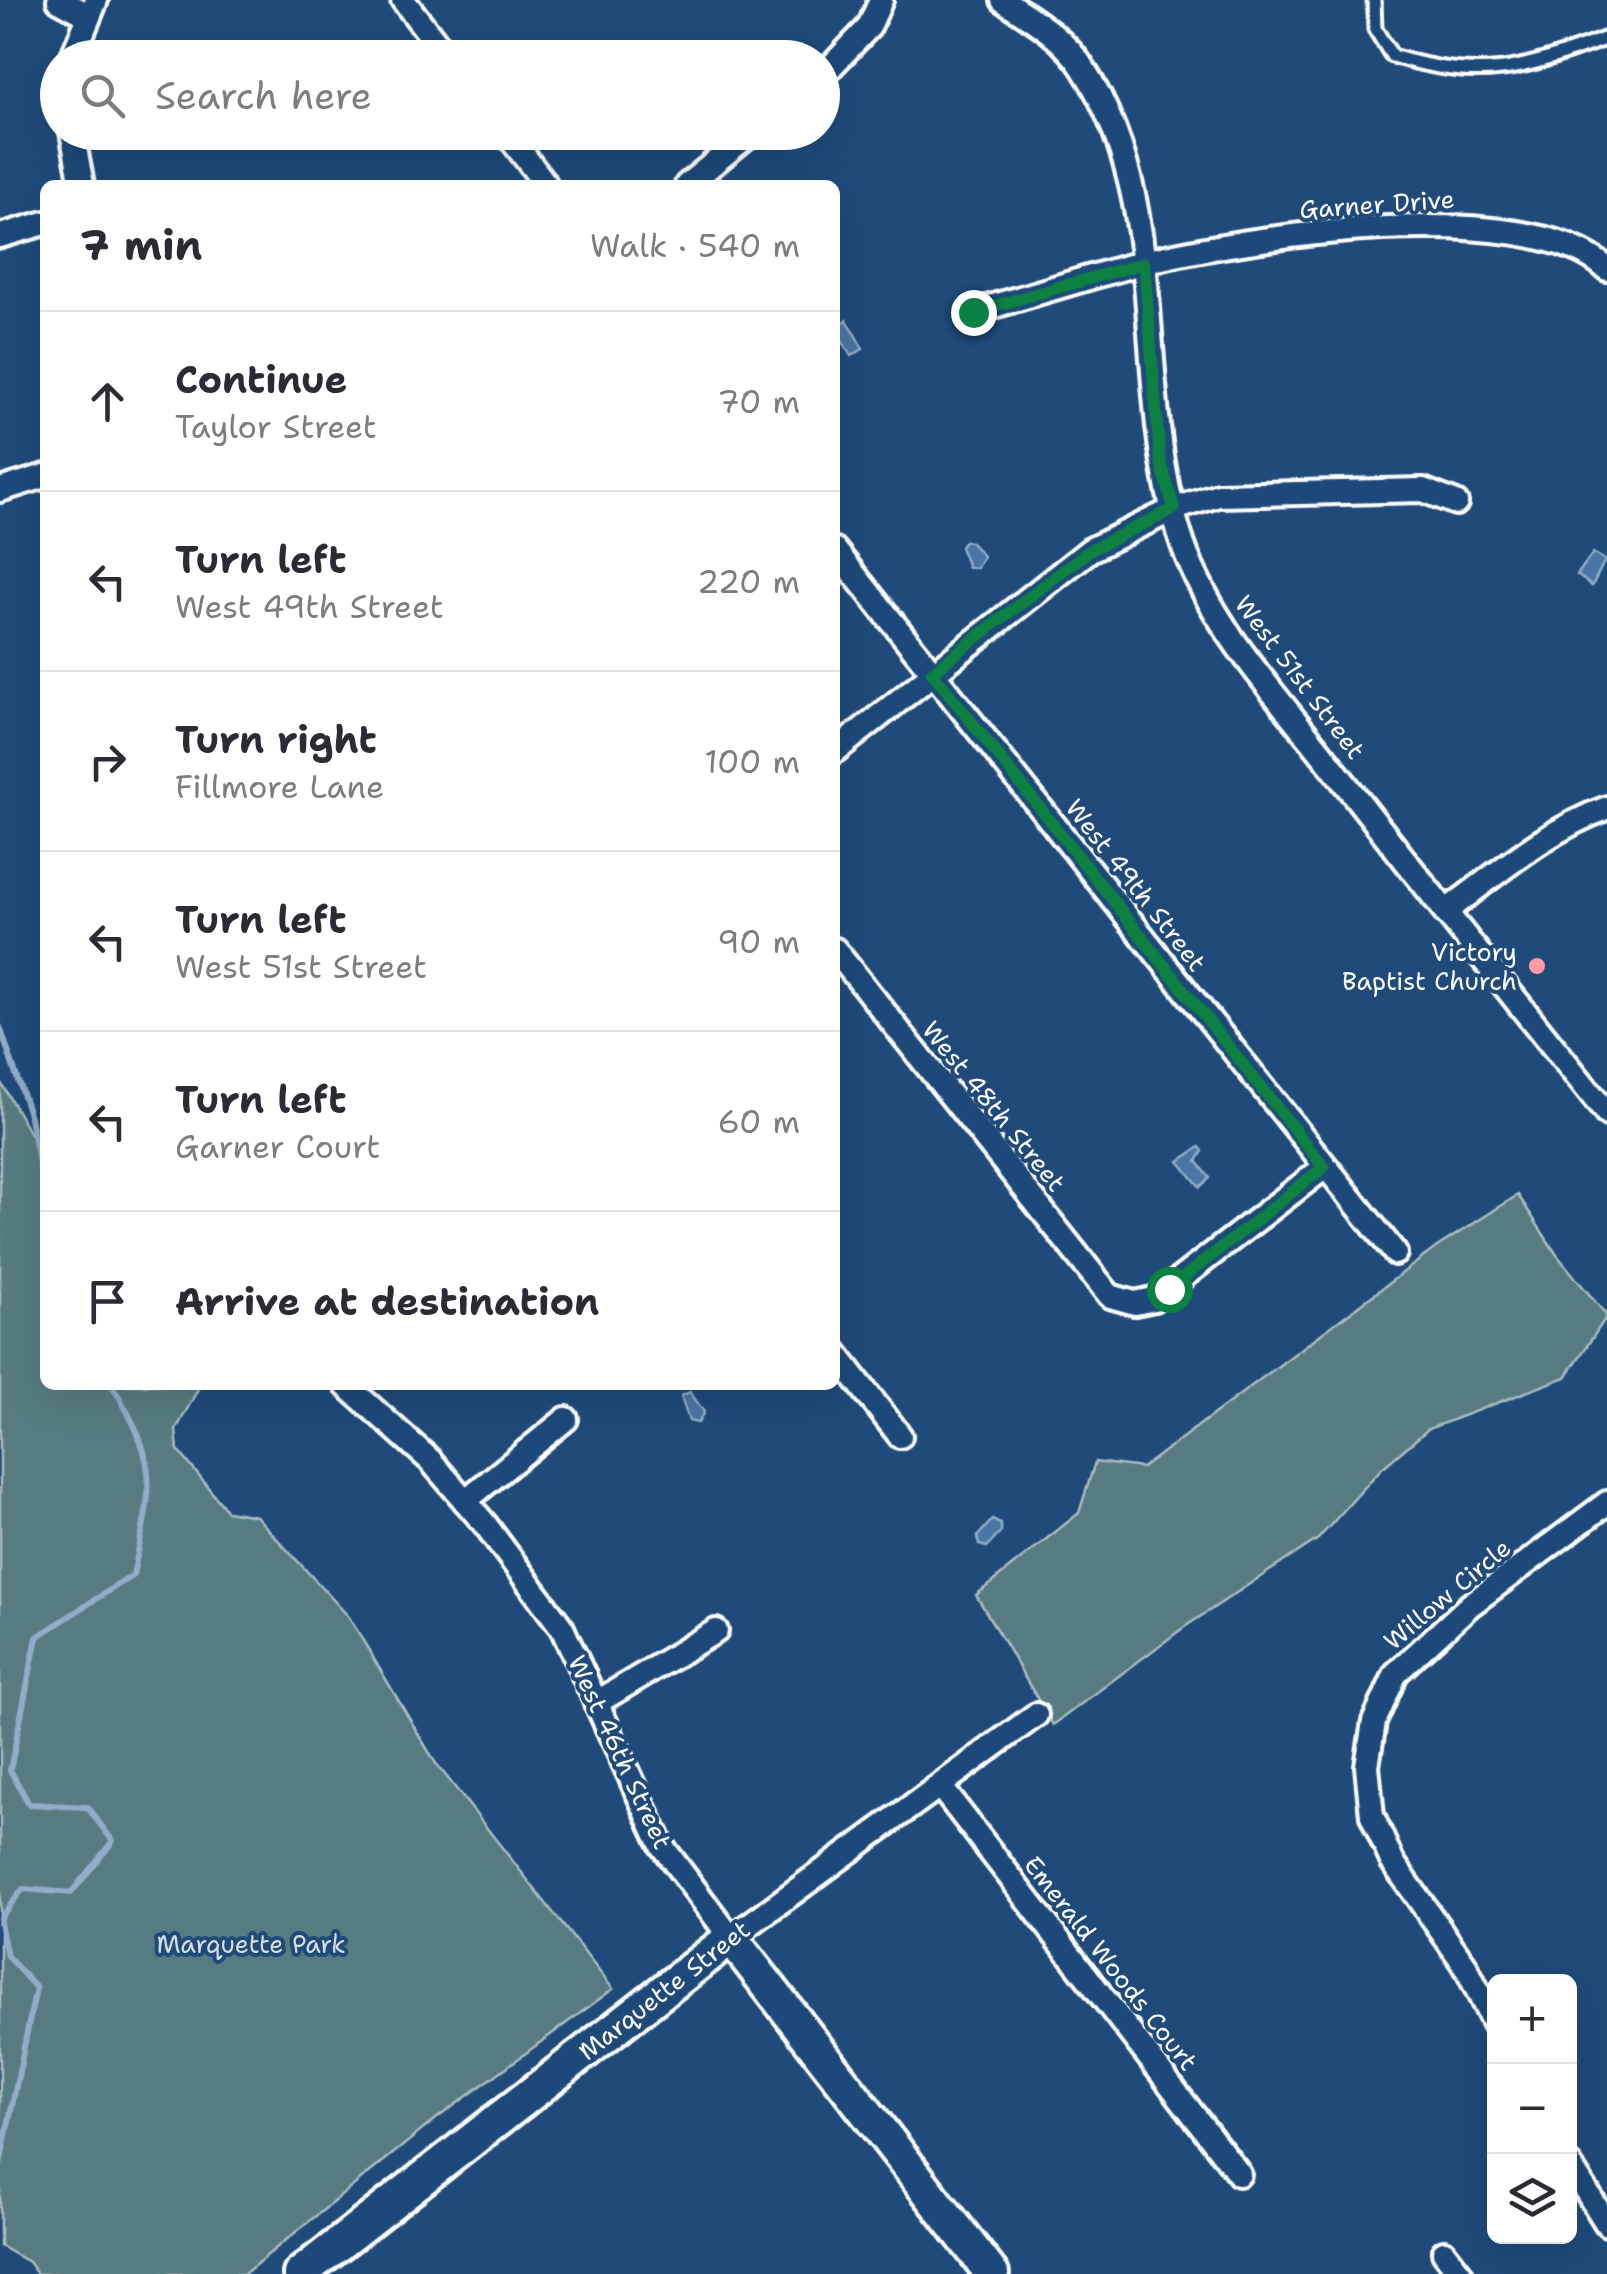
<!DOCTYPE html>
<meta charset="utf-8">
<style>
:root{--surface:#fff;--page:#f7f7f7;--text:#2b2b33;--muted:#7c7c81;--line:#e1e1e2}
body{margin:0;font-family:"Shantell Sans",sans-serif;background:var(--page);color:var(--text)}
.controls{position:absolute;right:30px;bottom:30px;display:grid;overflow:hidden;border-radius:15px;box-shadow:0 10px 40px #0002}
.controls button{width:90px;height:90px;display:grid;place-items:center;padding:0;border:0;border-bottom:2px solid var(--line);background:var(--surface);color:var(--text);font:50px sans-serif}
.stop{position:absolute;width:30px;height:30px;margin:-22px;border:8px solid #0b8043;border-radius:50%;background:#fff}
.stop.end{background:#0b8043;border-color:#fff;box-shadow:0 2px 10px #0008}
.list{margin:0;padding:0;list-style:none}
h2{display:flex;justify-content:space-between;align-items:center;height:130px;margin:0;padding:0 40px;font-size:42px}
h2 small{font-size:32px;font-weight:400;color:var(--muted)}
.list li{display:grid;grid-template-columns:65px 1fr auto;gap:30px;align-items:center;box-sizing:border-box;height:180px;padding:0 40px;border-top:2px solid var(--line)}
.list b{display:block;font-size:38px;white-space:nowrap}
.list p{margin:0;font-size:32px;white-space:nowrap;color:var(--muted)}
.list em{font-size:32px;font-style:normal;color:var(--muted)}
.icon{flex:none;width:55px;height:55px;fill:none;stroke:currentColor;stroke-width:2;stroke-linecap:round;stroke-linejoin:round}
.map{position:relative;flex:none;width:1607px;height:2274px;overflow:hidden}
.search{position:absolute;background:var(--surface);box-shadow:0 10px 40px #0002;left:40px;top:40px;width:800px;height:110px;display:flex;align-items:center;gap:25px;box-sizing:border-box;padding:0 35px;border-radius:55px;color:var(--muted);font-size:38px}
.panel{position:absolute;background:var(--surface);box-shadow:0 10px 40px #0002;left:40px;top:180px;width:800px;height:1210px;border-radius:15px}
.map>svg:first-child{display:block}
</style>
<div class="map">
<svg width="1607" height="2274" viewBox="0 0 1607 2274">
<rect width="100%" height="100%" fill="#1f4a7a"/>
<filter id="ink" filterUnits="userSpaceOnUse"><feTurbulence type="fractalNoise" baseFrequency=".01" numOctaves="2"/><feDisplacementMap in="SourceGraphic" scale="20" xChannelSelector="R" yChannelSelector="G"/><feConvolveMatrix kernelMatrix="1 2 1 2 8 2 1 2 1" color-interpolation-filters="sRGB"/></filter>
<g filter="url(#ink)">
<!-- green -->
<g fill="#577b81" stroke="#abbdc0" stroke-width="2.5">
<path d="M0,1081L45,1160V1385H200L176,1430L178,1450L227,1511L256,1516L349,1617L435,1762L613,1989L436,2119L244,2274H37L28,2262L0,2246Z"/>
<path d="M1518,1195L1557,1255L1607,1316L1566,1377L1428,1429L1381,1469L1318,1539L1183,1628L1053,1725L976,1595L1079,1513L1095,1462L1142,1468L1437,1247Z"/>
</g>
<!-- water -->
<g fill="#4876a4" stroke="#91adc8" stroke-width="2.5">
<path d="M847,320L863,349L851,356L835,329Z"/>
<path d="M964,541L970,542L983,556L977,568L968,567L960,547Z"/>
<path d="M1593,553L1605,560L1592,586L1577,575Z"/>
<path d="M1200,1147L1203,1151L1197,1161L1210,1178L1200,1187L1179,1161Z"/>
<path d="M690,1392L704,1412L698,1423L689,1421L681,1396Z"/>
<path d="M992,1520L1001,1524V1532L987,1547L979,1545L977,1537Z"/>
</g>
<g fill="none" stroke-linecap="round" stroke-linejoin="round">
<!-- stream -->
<g stroke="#91adc8" stroke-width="6">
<path d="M0,1027L30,1117L45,1195"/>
<path d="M0,1918L23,1889L71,1893L113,1841L87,1807L29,1804L10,1770L37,1637L133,1575C152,1486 162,1467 112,1385"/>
<path d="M0,1922L7,1956L36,1988L0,2165"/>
</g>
<!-- lane casing -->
<g stroke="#fff" stroke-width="19">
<path id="lane" d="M1374,0L1375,29L1392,56C1484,83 1521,70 1607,38"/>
</g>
<!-- street casing -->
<g stroke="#fff" stroke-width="30">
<g id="street">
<path d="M59,0L89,16"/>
<path d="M403,0L448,58"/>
<path d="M1003,0C1032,19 1064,38 1083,68C1175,211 1130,391 1183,545C1212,627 1277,696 1330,764C1421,882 1514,998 1607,1114"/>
<path d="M72,58L96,0"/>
<path d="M822,76L869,27L881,0"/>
<path d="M72,132L82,185"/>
<path d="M506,132L546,185"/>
<path d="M687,185L752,132"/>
<path d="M0,236L45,223"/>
<path d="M973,312C1029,296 1085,278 1141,263C1243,237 1527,194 1607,269"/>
<path d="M0,490L45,476"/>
<path d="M835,550L1395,1253"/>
<path d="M835,751L1090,550L1174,509L1218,495L1423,490L1456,503"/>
<path d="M1445,912C1497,874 1546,830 1607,808"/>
<path d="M835,950L1110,1296L1135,1303L1154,1299L1325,1167"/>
<path d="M835,1352L900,1436"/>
<path d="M346,1385L430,1460L485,1524L562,1628L662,1846L731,1938L1036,1715"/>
<path d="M465,1501L566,1419"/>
<path d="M596,1703L716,1631"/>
<path d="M940,1786L1239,2174"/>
<path d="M1494,2024L1465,1965L1392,1861L1372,1816L1367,1766L1374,1722L1396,1673L1470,1605L1607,1503"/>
<path d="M1570,2165L1607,2224"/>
<path d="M1444,2252L1461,2274"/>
</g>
</g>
<!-- secondary casing -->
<g stroke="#fff" stroke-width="40">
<path id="secondary" d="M300,2274L731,1938L992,2274"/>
</g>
<!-- lane -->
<use href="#lane" stroke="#1f4a7a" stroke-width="11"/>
<!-- street -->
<use href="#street" stroke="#1f4a7a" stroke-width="22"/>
<!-- secondary -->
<use href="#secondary" stroke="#1f4a7a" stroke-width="32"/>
</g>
</g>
<g fill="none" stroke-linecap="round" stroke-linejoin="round" filter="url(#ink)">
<!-- route -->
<path stroke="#0b8043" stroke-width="12" d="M973,312L1144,263L1160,458L1174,509L1090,550L932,672L1324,1167L1169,1289"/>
</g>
<!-- markers -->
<circle fill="#ff9aa2" stroke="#1f4a7a" stroke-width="4" cx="1537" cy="966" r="10"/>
<g text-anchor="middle" stroke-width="8" stroke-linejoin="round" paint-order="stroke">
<!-- street labels -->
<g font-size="25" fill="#fff" stroke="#1f4a7a">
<text transform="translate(1377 204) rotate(-4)" y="9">Garner Drive</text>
<text transform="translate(1300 677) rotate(53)" y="9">West 51st Street</text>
<text transform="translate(1136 885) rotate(52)" y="9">West 49th Street</text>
<text transform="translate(994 1106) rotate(51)" y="9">West 48th Street</text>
<text transform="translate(1447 1594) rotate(-40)" y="9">Willow Circle</text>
<text transform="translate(620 1752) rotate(65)" y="9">West 46th Street</text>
<text transform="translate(1111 1963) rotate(52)" y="9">Emerald Woods Court</text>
<text transform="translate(664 1990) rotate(-38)" y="9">Marquette Street</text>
</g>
<!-- poi labels -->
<g font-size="25" fill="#fff" stroke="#1f4a7a" text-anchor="end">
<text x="1517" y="961">Victory<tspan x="1517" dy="29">Baptist Church</tspan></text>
</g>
<!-- park labels -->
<g font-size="25" fill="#d5dee0" stroke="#1f4a7a">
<text x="251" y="1953">Marquette Park</text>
</g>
</g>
</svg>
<div class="controls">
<button>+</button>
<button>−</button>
<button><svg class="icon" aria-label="layers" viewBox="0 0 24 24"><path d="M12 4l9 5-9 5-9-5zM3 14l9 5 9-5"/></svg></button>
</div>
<div class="stop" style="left:1169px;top:1289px"></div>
<div class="stop end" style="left:973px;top:312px"></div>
<div class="search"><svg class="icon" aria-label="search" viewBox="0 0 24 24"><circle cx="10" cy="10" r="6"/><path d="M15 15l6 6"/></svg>Search here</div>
<section class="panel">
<h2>7 min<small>Walk · 540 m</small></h2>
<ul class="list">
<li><svg class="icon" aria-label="ahead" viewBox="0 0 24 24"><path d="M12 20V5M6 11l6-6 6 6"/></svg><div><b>Continue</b><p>Taylor Street</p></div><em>70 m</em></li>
<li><svg class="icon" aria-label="left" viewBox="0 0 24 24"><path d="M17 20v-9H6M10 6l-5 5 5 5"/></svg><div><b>Turn left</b><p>West 49th Street</p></div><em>220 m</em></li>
<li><svg class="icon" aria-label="right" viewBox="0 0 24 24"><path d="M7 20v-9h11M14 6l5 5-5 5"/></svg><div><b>Turn right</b><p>Fillmore Lane</p></div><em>100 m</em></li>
<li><svg class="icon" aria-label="left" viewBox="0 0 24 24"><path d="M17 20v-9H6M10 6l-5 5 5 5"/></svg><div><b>Turn left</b><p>West 51st Street</p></div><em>90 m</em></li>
<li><svg class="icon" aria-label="left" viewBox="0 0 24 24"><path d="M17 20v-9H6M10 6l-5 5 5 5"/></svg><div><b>Turn left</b><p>Garner Court</p></div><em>60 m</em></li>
<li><svg class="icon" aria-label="arrive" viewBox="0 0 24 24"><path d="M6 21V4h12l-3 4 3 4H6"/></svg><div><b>Arrive at destination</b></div></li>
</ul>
</section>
</div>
